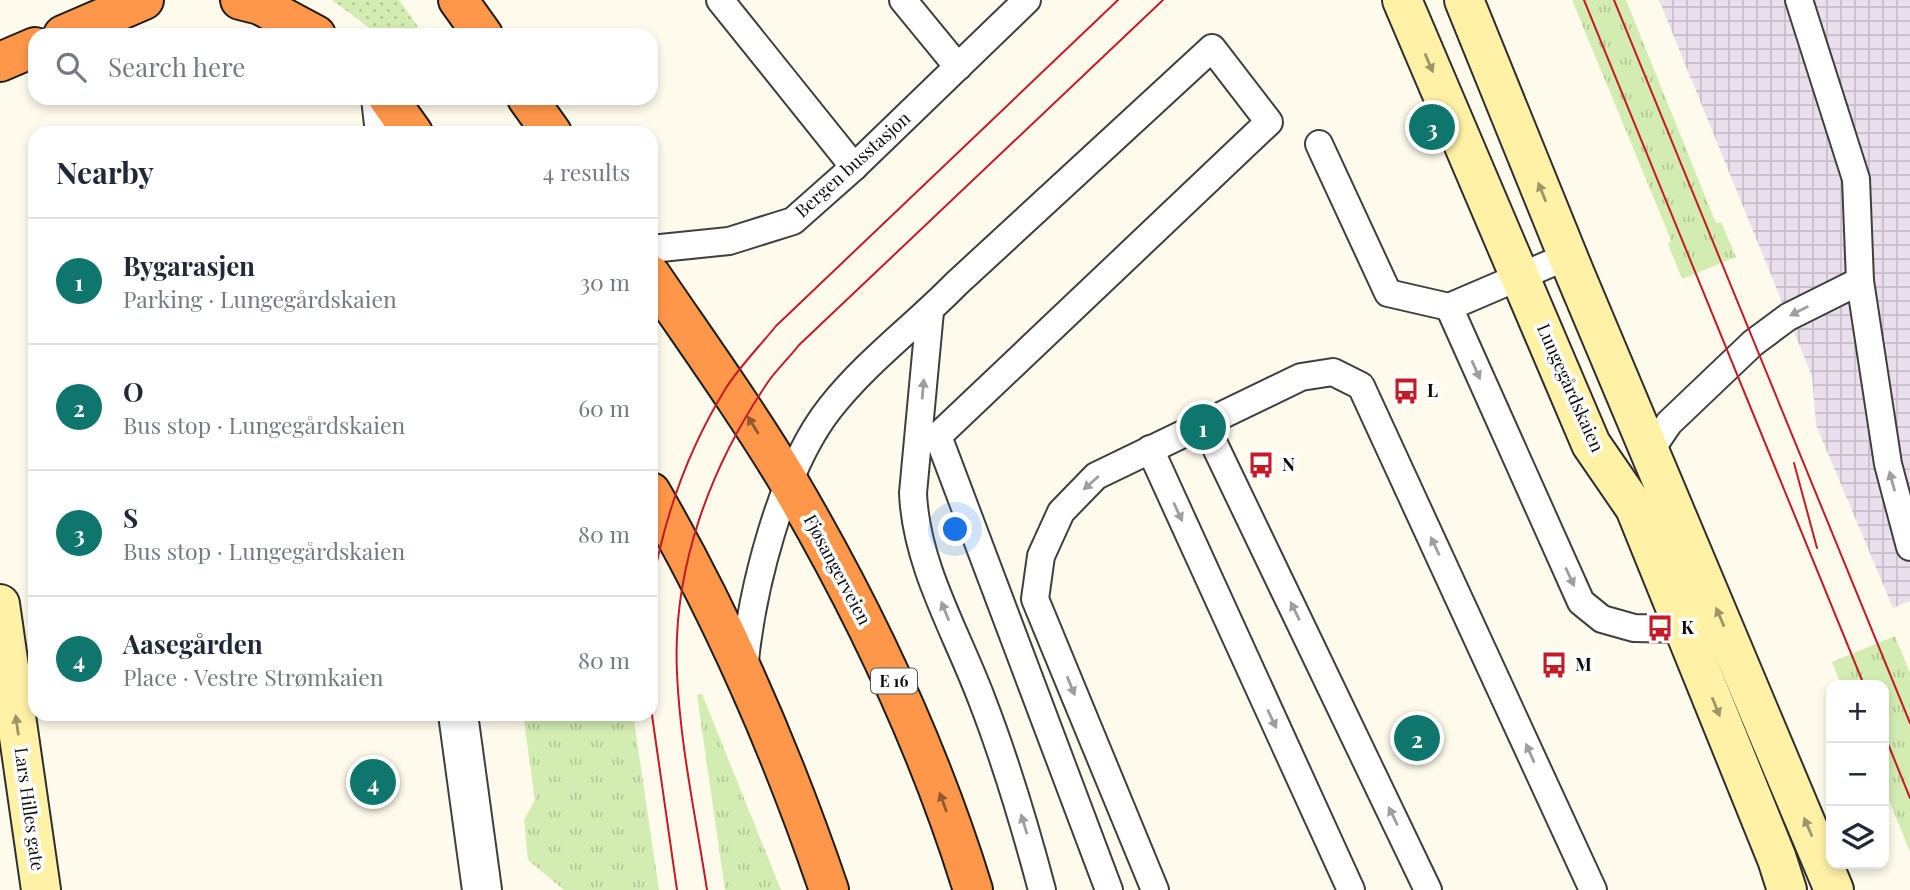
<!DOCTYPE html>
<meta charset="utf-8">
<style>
:root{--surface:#fff;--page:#f2f2f3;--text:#1f2937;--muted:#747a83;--line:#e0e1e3;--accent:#0f766e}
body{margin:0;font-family:"Playfair Display",serif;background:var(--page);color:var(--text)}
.controls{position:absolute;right:21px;bottom:21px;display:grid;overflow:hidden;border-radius:14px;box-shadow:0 4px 10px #0003}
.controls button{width:63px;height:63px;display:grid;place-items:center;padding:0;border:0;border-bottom:2px solid var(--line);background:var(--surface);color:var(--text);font:35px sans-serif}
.you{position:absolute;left:956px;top:530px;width:24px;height:24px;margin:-18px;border:5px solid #fff;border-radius:50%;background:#1a73e8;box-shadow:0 0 0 10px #1a73e833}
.badge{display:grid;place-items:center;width:46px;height:46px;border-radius:50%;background:var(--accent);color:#fff;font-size:23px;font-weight:700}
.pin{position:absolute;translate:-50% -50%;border:4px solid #fff;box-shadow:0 2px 7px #0006}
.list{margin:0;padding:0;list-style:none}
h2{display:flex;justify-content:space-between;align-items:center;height:91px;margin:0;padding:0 28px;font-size:30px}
h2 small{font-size:23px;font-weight:400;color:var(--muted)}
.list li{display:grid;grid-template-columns:46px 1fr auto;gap:21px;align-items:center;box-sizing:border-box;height:126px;padding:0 28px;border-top:2px solid var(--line)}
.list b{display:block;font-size:26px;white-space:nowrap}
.list p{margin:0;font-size:23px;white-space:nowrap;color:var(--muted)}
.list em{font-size:23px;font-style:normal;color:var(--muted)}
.icon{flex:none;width:38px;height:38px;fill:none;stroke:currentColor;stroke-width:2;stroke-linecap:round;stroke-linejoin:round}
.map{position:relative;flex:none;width:1910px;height:890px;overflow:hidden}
.search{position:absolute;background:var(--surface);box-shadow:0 4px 10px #0003;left:28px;top:28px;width:630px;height:77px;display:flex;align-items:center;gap:18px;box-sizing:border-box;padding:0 24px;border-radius:21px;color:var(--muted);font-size:26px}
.panel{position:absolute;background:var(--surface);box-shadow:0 4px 10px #0003;left:28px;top:126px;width:630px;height:595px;border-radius:21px}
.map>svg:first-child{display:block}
</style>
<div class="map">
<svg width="1910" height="890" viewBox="0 0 1910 890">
<defs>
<pattern id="industrial-grid" width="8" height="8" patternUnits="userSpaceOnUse" patternTransform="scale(1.75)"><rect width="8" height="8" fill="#eadfec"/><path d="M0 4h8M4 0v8" fill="none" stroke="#c8bec9"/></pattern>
<pattern id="grass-tufts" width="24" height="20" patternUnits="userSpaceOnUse" patternTransform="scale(1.75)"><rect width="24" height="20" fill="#d2ecb2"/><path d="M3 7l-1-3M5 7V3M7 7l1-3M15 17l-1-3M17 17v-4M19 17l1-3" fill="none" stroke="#b3c998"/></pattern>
<pattern id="garden-dots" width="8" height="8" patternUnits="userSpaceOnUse" patternTransform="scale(1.75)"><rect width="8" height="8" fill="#d2ecb2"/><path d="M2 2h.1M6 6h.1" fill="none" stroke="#b3c998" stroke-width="1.8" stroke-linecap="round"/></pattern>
</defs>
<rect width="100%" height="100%" fill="#fffbec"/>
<!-- industrial -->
<path fill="url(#industrial-grid)" d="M1659,0H1910V601L1893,608L1816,425L1812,376Z"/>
<!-- grass -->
<g fill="url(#grass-tufts)">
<path d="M1572,0H1626L1716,223L1721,222L1736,257L1682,279L1668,244L1671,240Z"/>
<path d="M1895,636L1910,673V852L1884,788V685H1841L1832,662Z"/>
<path d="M702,694L775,875L781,890H725L697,695Z"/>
<path d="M523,714H633L659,890H564L528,860L524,820L535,800Z"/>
</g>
<!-- garden -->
<path fill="url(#garden-dots)" d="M332,0H399L424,35H379Z"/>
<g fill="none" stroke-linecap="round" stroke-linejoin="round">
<!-- lane casing -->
<g stroke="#3f3f3f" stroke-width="30">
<g id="lane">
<path d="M720,0L854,167"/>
<path d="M903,0L958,67"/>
<path d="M1799,0L1856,179L1860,281L1888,464L1910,547"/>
<path d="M1319,144L1388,293L1449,307L1568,256"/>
<path d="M651,249L729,241L793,221L854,167L1027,0"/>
<path d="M1449,307L1581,602L1602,619L1634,628L1684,629"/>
<path d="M930,311L913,493C916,566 957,633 982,700C1006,762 1025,826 1042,890"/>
<path d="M1205,425L1428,890"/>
<path d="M1150,449L1351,890"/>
<path d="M1648,462L1650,451L1669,423L1753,343L1788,317L1860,281"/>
<path d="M744,670C751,592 781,470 830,408C867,361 915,326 956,284L1212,48L1269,122L938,436L1109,890"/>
<path d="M1155,890L1035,599L1041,556L1061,512L1096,476L1301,377L1333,372L1361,386L1593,890"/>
</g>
</g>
<!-- street casing -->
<g stroke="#3f3f3f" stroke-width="42">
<g id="street">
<path d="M381,98L385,133"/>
<path d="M458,714L482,890"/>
</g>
</g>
<!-- secondary casing -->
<g stroke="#2e2e2e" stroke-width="42">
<g id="secondary">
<path d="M1402,0L1591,444L1635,508L1777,859L1787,890"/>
<path d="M1464,0L1575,274L1834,890"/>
<path d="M0,604L41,890"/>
</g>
</g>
<!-- highway casing -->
<g stroke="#1d1d1d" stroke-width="42">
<g id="highway">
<path d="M240,0L260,5L316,35"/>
<path d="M458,0L483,35"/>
<path d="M63,35L144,0"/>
<path d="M0,62L35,47"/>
<path d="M388,98L413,133"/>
<path d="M527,98L552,133"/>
<path d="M651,275C698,344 747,412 790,484C865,612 929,747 973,890"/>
<path d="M651,492C724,618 782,752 829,890"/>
</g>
</g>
<!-- lane -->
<use href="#lane" stroke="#fff" stroke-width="26"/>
<!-- street -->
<use href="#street" stroke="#fff" stroke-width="38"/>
<!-- secondary -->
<use href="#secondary" stroke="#fff2a7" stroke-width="38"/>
<!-- highway -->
<use href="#highway" stroke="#ff974a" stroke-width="38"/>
<!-- tram -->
<g stroke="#c71a27" stroke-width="2">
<path d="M1584,0L1864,685"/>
<path d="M1614,0L1910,723"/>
<path d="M1794,463L1817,548"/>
<path d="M651,593C663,520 687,451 726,388C740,366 760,346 776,326L1118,0"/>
<path d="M651,708L677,890"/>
<path d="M1884,734L1910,798"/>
<path d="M707,890C696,818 680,745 677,673C672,569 710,467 768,382C777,369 789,358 799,345L1163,0"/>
</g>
</g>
<!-- one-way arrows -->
<defs><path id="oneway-solid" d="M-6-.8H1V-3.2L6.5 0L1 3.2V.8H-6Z" transform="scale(1.75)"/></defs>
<g fill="#9e9669">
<use href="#oneway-solid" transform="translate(1429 63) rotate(67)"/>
<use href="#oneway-solid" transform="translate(1542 192) rotate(-112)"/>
<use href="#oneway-solid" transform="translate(1720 617) rotate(-113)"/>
<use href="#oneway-solid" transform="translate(1716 707) rotate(68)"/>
<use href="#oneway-solid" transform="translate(17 725) rotate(-98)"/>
<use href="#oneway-solid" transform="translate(1808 827) rotate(-113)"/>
</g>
<g fill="#9e9e9e">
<use href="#oneway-solid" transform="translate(1799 311) rotate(153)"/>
<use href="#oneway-solid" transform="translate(1476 370) rotate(66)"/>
<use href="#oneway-solid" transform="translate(923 389) rotate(-85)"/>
<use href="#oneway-solid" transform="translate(1892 481) rotate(-105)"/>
<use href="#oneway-solid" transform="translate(1091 483) rotate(138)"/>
<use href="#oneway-solid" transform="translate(1178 512) rotate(65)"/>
<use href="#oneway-solid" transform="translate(1435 546) rotate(-115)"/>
<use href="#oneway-solid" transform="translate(1570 577) rotate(65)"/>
<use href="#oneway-solid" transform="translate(945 611) rotate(-112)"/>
<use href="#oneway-solid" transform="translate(1295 611) rotate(-116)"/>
<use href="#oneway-solid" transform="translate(1071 686) rotate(68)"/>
<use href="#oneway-solid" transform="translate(1272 719) rotate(65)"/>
<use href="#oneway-solid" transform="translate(1530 753) rotate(-114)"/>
<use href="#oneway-solid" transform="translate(1393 816) rotate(-116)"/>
<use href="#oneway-solid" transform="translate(1024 824) rotate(-107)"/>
</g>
<g fill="#92582e">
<use href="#oneway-solid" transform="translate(753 425) rotate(-122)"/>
<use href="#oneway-solid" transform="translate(943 802) rotate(-110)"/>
</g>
<!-- icons -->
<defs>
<g id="bus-bare" transform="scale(2.1)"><path d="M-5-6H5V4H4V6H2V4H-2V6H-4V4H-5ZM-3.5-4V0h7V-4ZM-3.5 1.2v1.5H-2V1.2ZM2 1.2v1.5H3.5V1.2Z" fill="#c71a27" stroke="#fff" stroke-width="2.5" paint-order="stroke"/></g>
</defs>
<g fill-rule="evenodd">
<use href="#bus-bare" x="1406" y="391"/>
<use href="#bus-bare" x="1261" y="465"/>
<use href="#bus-bare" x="1660" y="628"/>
<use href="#bus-bare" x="1554" y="665"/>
</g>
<g text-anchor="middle" stroke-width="7" stroke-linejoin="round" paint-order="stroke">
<!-- shield labels -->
<rect fill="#fff" stroke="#555" stroke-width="2" x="871" y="668.5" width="46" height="25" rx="5"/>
<g font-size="16" font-weight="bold" fill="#0c0c0c">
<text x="894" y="687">E 16</text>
</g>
<!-- street labels -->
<g font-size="18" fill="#0c0c0c" stroke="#fff">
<text transform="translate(853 165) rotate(-42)" y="6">Bergen busstasjon</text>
<text transform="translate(1570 388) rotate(66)" y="6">Lungegårdskaien</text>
<text transform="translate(837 570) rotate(62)" y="6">Fjøsangerveien</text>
<text transform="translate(29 809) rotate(82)" y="6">Lars Hilles gate</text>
</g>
<!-- poi labels -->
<g font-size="18" font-weight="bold" fill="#0c0c0c" stroke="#fff" text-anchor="start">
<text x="1427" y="397">L</text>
<text x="1282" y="471">N</text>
<text x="1681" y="634">K</text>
<text x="1575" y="671">M</text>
</g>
</g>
</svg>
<div class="controls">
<button>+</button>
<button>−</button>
<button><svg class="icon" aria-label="layers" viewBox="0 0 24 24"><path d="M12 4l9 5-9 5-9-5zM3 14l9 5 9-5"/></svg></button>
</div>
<div class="you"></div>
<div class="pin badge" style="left:1203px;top:427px">1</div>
<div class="pin badge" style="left:1417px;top:738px">2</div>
<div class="pin badge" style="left:1432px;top:127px">3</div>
<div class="pin badge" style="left:373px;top:782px">4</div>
<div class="search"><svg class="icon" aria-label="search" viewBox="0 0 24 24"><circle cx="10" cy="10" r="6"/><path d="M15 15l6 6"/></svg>Search here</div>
<section class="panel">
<h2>Nearby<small>4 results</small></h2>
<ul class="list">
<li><span class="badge">1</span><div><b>Bygarasjen</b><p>Parking · Lungegårdskaien</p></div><em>30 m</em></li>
<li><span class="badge">2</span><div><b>O</b><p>Bus stop · Lungegårdskaien</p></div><em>60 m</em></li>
<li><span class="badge">3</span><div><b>S</b><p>Bus stop · Lungegårdskaien</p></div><em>80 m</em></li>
<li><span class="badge">4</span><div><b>Aasegården</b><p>Place · Vestre Strømkaien</p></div><em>80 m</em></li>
</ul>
</section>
</div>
